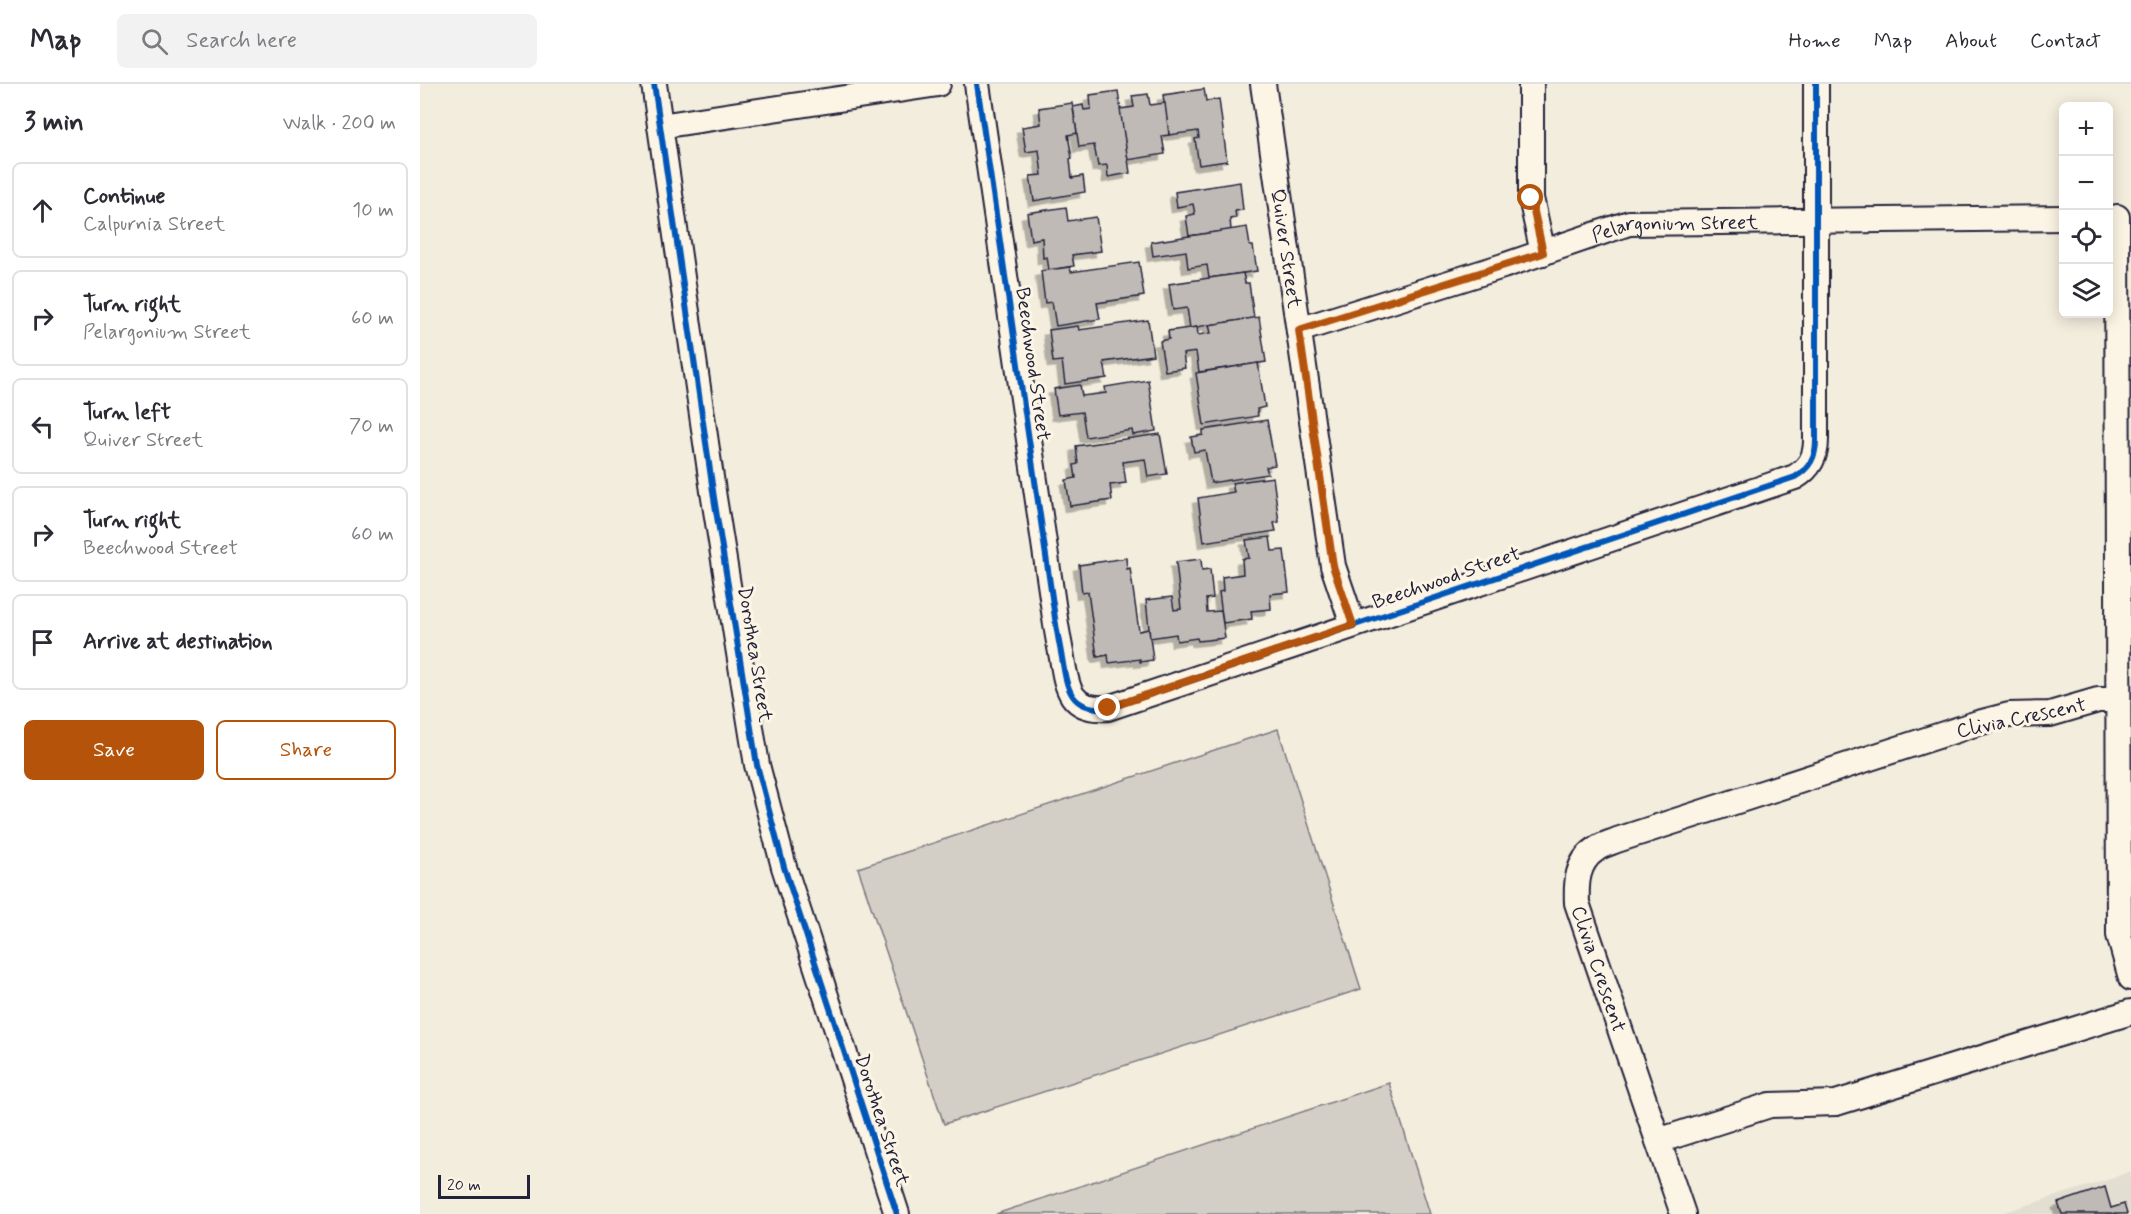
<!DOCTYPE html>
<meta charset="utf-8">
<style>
:root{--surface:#fff;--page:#f2f2f3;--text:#2b2b33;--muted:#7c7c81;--line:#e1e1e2;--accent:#b45309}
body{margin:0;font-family:Mynerve,sans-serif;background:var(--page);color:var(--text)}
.controls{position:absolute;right:18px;top:18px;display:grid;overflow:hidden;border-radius:9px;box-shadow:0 3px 15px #0003}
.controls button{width:54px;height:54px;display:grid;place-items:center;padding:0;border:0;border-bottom:2px solid var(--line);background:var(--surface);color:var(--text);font:30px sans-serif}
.scale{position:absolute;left:18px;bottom:15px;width:92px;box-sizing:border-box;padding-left:6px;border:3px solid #22223b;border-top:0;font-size:16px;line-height:21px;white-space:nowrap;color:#22223b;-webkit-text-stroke:4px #fcf5e5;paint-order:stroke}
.stop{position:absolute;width:18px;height:18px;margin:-14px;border:4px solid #b45309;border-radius:50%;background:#fff}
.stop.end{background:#b45309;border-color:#fff;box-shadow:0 2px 6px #0008}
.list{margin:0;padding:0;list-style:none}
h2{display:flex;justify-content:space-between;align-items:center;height:78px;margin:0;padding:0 24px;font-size:26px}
h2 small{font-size:20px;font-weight:400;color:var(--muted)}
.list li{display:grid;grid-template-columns:39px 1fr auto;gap:18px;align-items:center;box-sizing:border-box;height:96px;margin:0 12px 12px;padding:0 12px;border:2px solid var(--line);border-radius:9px}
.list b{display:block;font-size:22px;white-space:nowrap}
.list p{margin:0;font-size:20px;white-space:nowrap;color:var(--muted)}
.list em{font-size:20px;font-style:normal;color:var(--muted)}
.actions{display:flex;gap:12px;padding:18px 24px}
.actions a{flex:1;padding:14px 0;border:2px solid var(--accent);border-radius:9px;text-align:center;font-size:21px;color:var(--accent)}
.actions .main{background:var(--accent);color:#fff}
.icon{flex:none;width:33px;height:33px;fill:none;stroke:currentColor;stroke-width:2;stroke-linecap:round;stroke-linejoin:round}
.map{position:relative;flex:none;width:1711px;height:1130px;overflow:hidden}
header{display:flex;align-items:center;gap:36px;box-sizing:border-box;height:84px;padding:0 30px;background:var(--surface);border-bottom:2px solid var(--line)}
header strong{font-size:28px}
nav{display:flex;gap:33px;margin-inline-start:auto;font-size:21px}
.search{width:420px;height:54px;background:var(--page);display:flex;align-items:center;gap:15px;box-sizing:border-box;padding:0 21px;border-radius:9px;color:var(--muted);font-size:22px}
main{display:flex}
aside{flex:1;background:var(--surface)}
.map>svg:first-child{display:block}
</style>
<header>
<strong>Map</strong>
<div class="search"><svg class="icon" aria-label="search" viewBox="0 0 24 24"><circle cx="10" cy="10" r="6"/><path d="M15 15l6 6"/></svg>Search here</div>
<nav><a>Home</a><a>Map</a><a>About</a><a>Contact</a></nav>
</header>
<main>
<aside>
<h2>3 min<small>Walk · 200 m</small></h2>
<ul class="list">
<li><svg class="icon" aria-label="ahead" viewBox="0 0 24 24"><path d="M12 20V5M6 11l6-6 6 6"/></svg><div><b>Continue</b><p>Calpurnia Street</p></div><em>10 m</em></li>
<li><svg class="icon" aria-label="right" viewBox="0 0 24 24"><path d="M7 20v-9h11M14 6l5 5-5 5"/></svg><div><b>Turn right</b><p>Pelargonium Street</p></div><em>60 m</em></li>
<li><svg class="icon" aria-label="left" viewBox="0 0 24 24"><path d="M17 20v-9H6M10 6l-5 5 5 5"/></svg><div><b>Turn left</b><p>Quiver Street</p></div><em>70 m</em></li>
<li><svg class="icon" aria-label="right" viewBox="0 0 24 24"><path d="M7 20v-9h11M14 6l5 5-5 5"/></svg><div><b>Turn right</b><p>Beechwood Street</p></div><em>60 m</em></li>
<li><svg class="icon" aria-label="arrive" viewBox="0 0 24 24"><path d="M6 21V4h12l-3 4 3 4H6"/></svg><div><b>Arrive at destination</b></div></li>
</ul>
<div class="actions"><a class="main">Save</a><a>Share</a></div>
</aside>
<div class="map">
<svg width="1711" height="1130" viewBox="0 0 1711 1130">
<defs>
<filter id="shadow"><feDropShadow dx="-5.5" dy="5.5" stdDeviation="0" flood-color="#0004"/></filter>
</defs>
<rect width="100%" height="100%" fill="#f3edde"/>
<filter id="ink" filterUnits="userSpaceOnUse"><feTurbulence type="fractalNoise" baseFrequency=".0167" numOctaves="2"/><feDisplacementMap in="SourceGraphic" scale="12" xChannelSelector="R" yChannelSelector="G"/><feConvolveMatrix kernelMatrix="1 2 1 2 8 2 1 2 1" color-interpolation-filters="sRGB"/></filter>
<g filter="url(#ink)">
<!-- built -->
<path fill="#e3ded2" d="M1711,1087V1130H1579L1690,1095Z"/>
<!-- park -->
<g fill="#d4cfc6" stroke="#7b7880" stroke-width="1.5">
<path d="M858,645L941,905L524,1040L438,784Z"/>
<path d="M969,999L1010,1130H576Z"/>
</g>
<!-- building -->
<g fill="#bfbab6" stroke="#22223b" stroke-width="1.5" filter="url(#shadow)">
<path d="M784,5L786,17L799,15L807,77L779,81L775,55L779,54L778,47L749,51L743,11Z"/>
<path d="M698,7L710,89L688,93L687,81L678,82L674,61L659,63L653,23L663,21L664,26L671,25L670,11Z"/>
<path d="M728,10L730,21L745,19L749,51L742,52L745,70L708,76L700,25L714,23L712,12Z"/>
<path d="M652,19L657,49L648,51L652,74L650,75L652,94L663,92L665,108L614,117L610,92L622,91L619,66L606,68L602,43L621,40L619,24Z"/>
<path d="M820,98L823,126L815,127L816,134L810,135L811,146L769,152L766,132L775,130L773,120L757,123L755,108Z"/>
<path d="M646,123L648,137L676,133L681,167L652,171L654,182L629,186L627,173L623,174L622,154L611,156L607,129Z"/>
<path d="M827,143L830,162H833L837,187L789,194L787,181L768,184L766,167L733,172L731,158Z"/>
<path d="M719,178L724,212L677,219L680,235L636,242L632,218L625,219L621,187L650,183L651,188Z"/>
<path d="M823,189L825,199H829L834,234L770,244L767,224L753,226L749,200Z"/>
<path d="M839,233L846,278L779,288L776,268L763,270L765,284L745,287L740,257L749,255L748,247L777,243L778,251L791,249L789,241Z"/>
<path d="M728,236L733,271L684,278L687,294L645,300L642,277L633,278L629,246L658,242L659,246Z"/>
<path d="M838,279L845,323L837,325L838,332L784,341L776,289Z"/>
<path d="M728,296L736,347L713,351L712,346L666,353L662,328L638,331L634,305L660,301L662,312L686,309L685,303Z"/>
<path d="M847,336L855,381L846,383L848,390L791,399L785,366L774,368L771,353L783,351V346Z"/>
<path d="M740,350L747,390L728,393L725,375L703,378L706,399L690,401L692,416L650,422L646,396L656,394L654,381L658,380L656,362Z"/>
<path d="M853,393L859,438L854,439L856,447L784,458L778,414L814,408L812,399Z"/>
<path d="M850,453L852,467L864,466L869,508L850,510L851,525L831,527L832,535L803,539L799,508L803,507L802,493L823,490L822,475L829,474L826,456Z"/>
<path d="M706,474L707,485L710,484L719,547L729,545L733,576L720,578V575L689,579L688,571L677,573L668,508L662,509L659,481Z"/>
<path d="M781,475L782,486L790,485L793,514L786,515L787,528L801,527L805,554L778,557L777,554L757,557L756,550L730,554L726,516L752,513L754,526L761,525L756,478Z"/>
<path d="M1685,1103L1691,1124L1704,1120L1707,1130H1642L1638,1119Z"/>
</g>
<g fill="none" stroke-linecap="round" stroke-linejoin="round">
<!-- street casing -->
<g stroke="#22223b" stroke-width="28">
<g id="street">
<path d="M234,0L294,414L337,681L364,783L477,1130"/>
<path d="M557,0L634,527C636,543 639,558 642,574C647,605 650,627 688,624L1375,393C1390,384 1396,373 1396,356V0"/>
<path id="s1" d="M843,0L913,482L933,541"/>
<path d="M1111,0V114L1123,169"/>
<path d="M240,42L518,0"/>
<path d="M1697,133L1699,851L1711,894"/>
<path id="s2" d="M879,246L1083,182L1209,139L1644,134"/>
<path id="s3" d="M1698,616H1678L1630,630L1589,631L1558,639L1197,756C1190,759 1181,761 1175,766C1157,778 1156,799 1157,819L1238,1057L1350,1021L1416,1019L1711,928"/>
<path d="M1238,1057L1263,1130"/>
</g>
</g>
<!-- street -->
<use href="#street" stroke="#fcf5e5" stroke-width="24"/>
<!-- cycleway casing -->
<g stroke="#fcf5e5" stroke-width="10">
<g id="cycleway">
<path d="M234,0L294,414L337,681L364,783L477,1130"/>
<path d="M557,0L634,527C636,543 639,558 642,574C647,605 650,627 688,624L1375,393C1390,384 1396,373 1396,356V0"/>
</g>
</g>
<!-- cycleway -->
<use href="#cycleway" stroke="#0057b8" stroke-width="6"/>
</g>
</g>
<g fill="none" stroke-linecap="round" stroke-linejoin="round" filter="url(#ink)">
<!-- route -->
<path stroke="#b45309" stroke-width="8" d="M688,624L933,541L913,482L879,246L1123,169L1111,114"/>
</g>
<g text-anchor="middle" stroke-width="6" stroke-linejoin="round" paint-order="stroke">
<!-- street labels -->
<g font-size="20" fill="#22223b" stroke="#fcf5e5">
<text dy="7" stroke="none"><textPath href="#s2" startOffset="392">Pelargonium Street</textPath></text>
<text dy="7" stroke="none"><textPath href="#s1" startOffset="166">Quiver Street</textPath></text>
<text transform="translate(614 280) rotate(82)" y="7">Beechwood Street</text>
<text transform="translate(1026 493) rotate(-19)" y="7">Beechwood Street</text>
<text transform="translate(336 570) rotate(81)" y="7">Dorothea Street</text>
<text transform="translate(1601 633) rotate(-12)" y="7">Clivia Crescent</text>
<text dy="7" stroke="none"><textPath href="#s3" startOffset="675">Clivia Crescent</textPath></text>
<text transform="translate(463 1036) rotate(72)" y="7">Dorothea Street</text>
</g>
</g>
</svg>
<div class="controls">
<button>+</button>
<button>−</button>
<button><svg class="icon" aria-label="locate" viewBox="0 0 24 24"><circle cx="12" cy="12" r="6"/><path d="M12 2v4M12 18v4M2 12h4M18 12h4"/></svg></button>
<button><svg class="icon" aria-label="layers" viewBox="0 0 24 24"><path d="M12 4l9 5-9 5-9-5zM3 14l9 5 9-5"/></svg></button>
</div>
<div class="scale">20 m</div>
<div class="stop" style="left:1111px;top:114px"></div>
<div class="stop end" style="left:688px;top:624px"></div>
</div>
</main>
